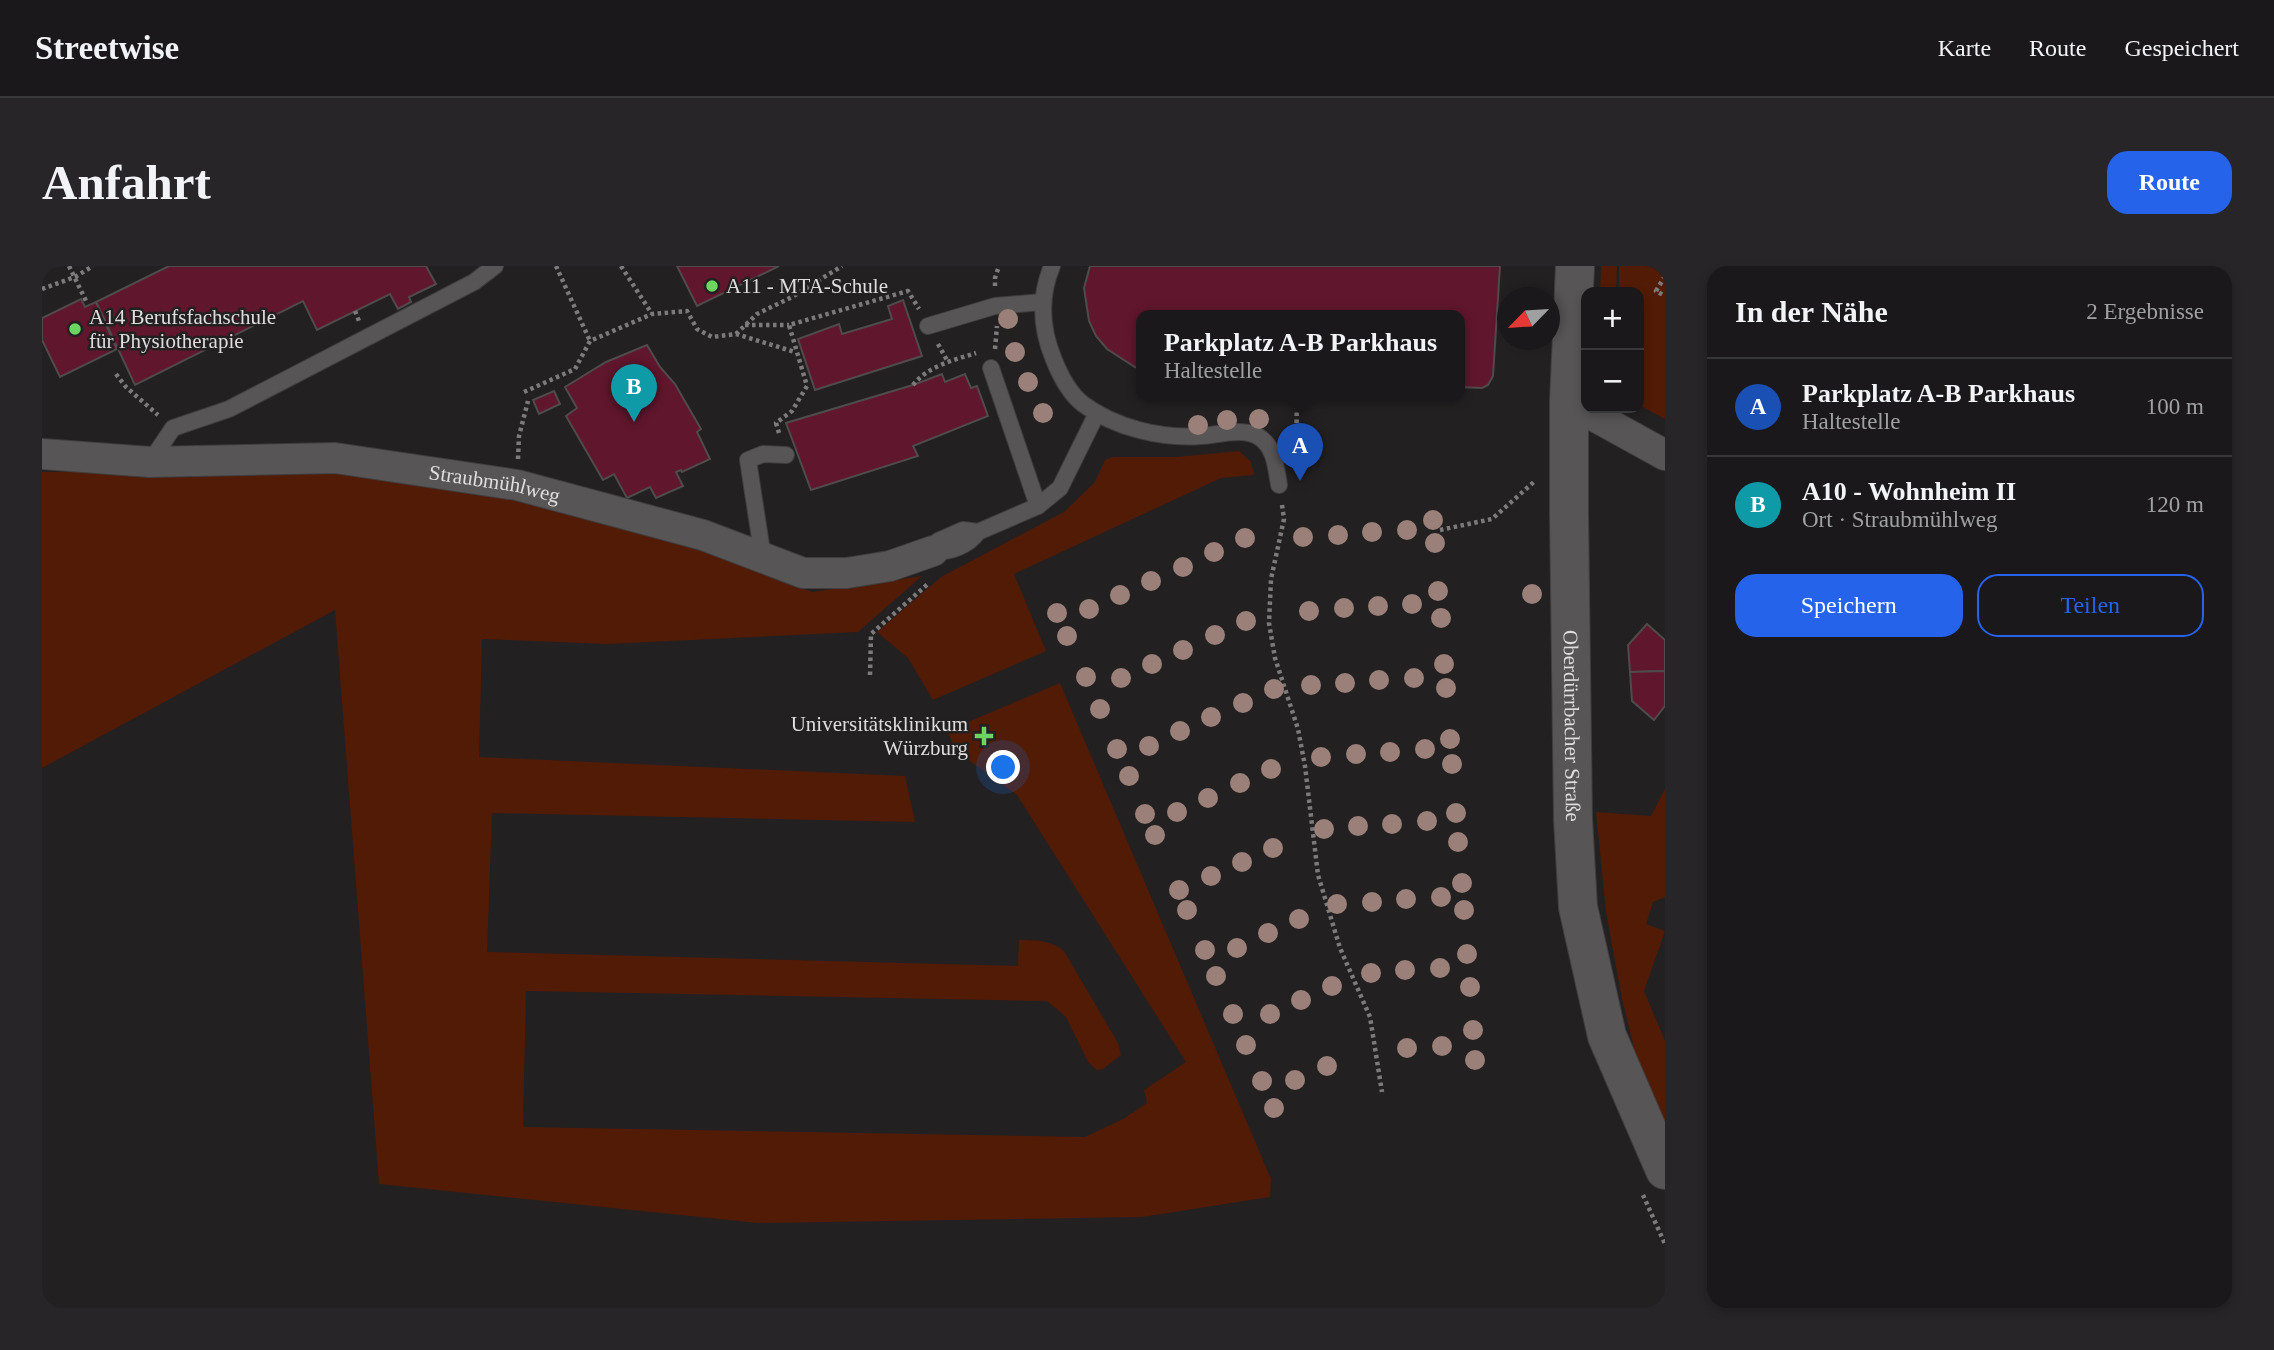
<!DOCTYPE html>
<html lang="de">
<meta charset="utf-8">
<style>
:root{--surface:#1a181a;--page:#272527;--text:#f1f3f6;--muted:#9fa0a2;--line:#383739;--accent:#2563eb}
body{margin:0;font-family:"Times New Roman",serif;background:var(--page);color:var(--text)}
.controls{position:absolute;right:21px;top:21px;display:grid;overflow:hidden;border-radius:14px;box-shadow:0 4px 10px #0003}
.controls button{width:63px;height:63px;display:grid;place-items:center;padding:0;border:0;border-bottom:2px solid var(--line);background:var(--surface);color:var(--text);font:35px sans-serif}
.compass{position:absolute;left:1455px;top:21px;width:63px;height:63px;border-radius:50%;background:var(--surface);box-shadow:0 4px 10px #0003;rotate:245deg}
.you{position:absolute;left:962px;top:502px;width:24px;height:24px;margin:-18px;border:5px solid #fff;border-radius:50%;background:#1a73e8;box-shadow:0 0 0 10px #1a73e833}
.badge{display:grid;place-items:center;width:46px;height:46px;border-radius:50%;background:var(--accent);color:#fff;font-size:23px;font-weight:700}
.pin{position:absolute;translate:-50% -58px;filter:drop-shadow(0 2px 4px #0008)}
.pin::after{content:'';position:absolute;top:37px;width:24px;height:21px;background:inherit;clip-path:polygon(0 0,100% 0,50% 100%)}
.popup{position:absolute;left:1094px;top:44px;width:329px;height:91px;box-sizing:border-box;display:grid;place-content:center;border-radius:14px;background:var(--surface);filter:drop-shadow(0 2px 5px #0005);font-size:23px;white-space:nowrap;color:var(--muted)}
.popup b{font-size:26px;color:var(--text)}
.popup::after{content:'';position:absolute;left:50%;top:100%;margin-left:-14px;border:14px solid transparent;border-top-color:var(--surface)}
.list{margin:0;padding:0;list-style:none}
h2{display:flex;justify-content:space-between;align-items:center;height:91px;margin:0;padding:0 28px;font-size:30px}
h2 small{font-size:23px;font-weight:400;color:var(--muted)}
.list li{display:grid;grid-template-columns:46px 1fr auto;gap:21px;align-items:center;box-sizing:border-box;height:98px;padding:0 28px;border-top:2px solid var(--line)}
.list b{display:block;font-size:26px;white-space:nowrap}
.list p{margin:0;font-size:23px;white-space:nowrap;color:var(--muted)}
.list em{font-size:23px;font-style:normal;color:var(--muted)}
.actions{display:flex;gap:14px;padding:21px 28px}
.actions a{flex:1;padding:16px 0;border:2px solid var(--accent);border-radius:21px;text-align:center;font-size:24px;color:var(--accent)}
.actions .main{background:var(--accent);color:#fff}
.map{position:relative;flex:none;width:1623px;height:1042px;overflow:hidden;border-radius:21px}
header{display:flex;align-items:center;gap:42px;box-sizing:border-box;height:98px;padding:0 35px;background:var(--surface);border-bottom:2px solid var(--line)}
header strong{font-size:33px}
nav{display:flex;gap:38px;margin-inline-start:auto;font-size:24px}
.intro{display:flex;align-items:center;justify-content:space-between;box-sizing:border-box;height:168px;padding:0 42px}
h1{margin:0;font-size:49px}
.button{padding:18px 32px;border-radius:21px;background:var(--accent);color:#fff;font-size:24px;font-weight:700}
main{display:flex;gap:42px;padding:0 42px}
aside{flex:1;background:var(--surface);border-radius:21px;box-shadow:0 4px 10px #0003}
.map>svg:first-child{display:block}
</style>
<header>
<strong>Streetwise</strong>
<nav><a>Karte</a><a>Route</a><a>Gespeichert</a></nav>
</header>
<div class="intro"><h1>Anfahrt</h1><a class="button">Route</a></div>
<main>
<div class="map">
<svg width="1623" height="1042" viewBox="0 0 1623 1042">
<rect width="100%" height="100%" fill="#232022"/>
<!-- green -->
<g fill="#511b05">
<path d="M1559,0H1575L1574,26H1558Z"/>
<path d="M1577,0H1623V153L1597,139V26H1577Z"/>
<path d="M1197,185L1209,196L1212,209L1179,212L972,308L1004,385L891,434L866,392L835,366L899,311L1022,246L1053,216L1063,194L1070,191H1134Z"/>
<path d="M286,204L453,224L695,290L719,308L770,326L880,310L816,366L565,378L440,373L437,491L863,510L873,556L450,547L445,686L976,700L977,674C994,674 1009,674 1022,685L1076,777L1079,789L1061,803L1055,804L1046,796L1024,751L1005,735L484,725L481,861L1043,871L1081,853L1105,837L1102,824L1144,796L975,529L914,485L905,465L1018,417L1229,913L1228,931L1100,951L716,957L337,918L293,344L0,502V206Z"/>
<path d="M1623,523V631L1611,636L1604,658L1623,665L1602,725L1623,775V856L1593,786L1580,733L1564,646L1554,546L1609,550Z"/>
</g>
<!-- building -->
<g fill="#60162c" stroke="#4f4b4c" stroke-width="2">
<path d="M127,0H384L394,18L367,31L369,36L356,43L348,28L275,64L261,35L93,119L54,36Z"/>
<path d="M635,0H737L655,40Z"/>
<path d="M1048,0H1458L1451,110L1446,119L1440,122L1417,121V49H1099V103L1093,101L1065,83L1054,70L1047,55L1042,22Z"/>
<path d="M39,33L43,41L54,36L75,83L18,111L0,74V52Z"/>
<path d="M861,34L880,90L773,124L756,73L797,58L800,68L850,53L846,40Z"/>
<path d="M605,79L618,101L633,118L659,163L655,166L668,193L640,206L639,204L634,206L641,220L614,232L608,221L585,232L572,208L561,214L524,150L535,142L523,121L564,96Z"/>
<path d="M900,108L903,116L923,108L929,122L935,120L946,150L871,180L876,190L769,224L744,157L871,119Z"/>
<path d="M512,125L518,138L497,148L491,134Z"/>
<path d="M1605,358L1623,374V405L1588,406L1586,379Z"/>
<path d="M1623,405V440L1612,454L1590,435L1588,406Z"/>
</g>
<g fill="none" stroke-linecap="round" stroke-linejoin="round">
<!-- lane casing -->
<g stroke="#3f3d3e" stroke-width="18">
<g id="lane">
<path d="M1010,0C997,31 999,63 1012,94C1018,109 1028,128 1041,138C1073,162 1120,173 1159,170C1176,169 1202,161 1217,171C1233,181 1234,202 1237,219"/>
<path d="M886,60L953,40L1000,36"/>
<path d="M949,102L996,240"/>
<path d="M108,196L131,162L187,143L432,16L453,0"/>
<path d="M936,266C926,280 907,287 891,285L896,275L921,264L936,266L996,240L1018,222L1055,147"/>
<path d="M721,292L706,194L721,188L744,189"/>
</g>
</g>
<!-- street casing -->
<g stroke="#3f3d3e" stroke-width="32">
<g id="street">
<path d="M1527,136L1623,189"/>
<path id="s1" d="M0,188L108,196L293,192L475,219L661,269L761,307H805L848,300L891,285"/>
</g>
</g>
<!-- secondary casing -->
<g stroke="#3f3d3e" stroke-width="40">
<g id="secondary">
<path id="s2" d="M1533,0L1527,136V247L1531,553L1536,641L1565,770L1623,904"/>
</g>
</g>
<!-- path -->
<g stroke="#7c7a7b" stroke-width="4.5" stroke-dasharray="3.5 3.5" stroke-linecap="butt">
<path d="M27,0L45,37"/>
<path d="M514,0L548,75"/>
<path d="M579,0L610,48"/>
<path d="M1623,10L1614,25L1623,30"/>
<path d="M953,20V12L957,0"/>
<path d="M0,23L33,11L51,0"/>
<path d="M313,45L317,55"/>
<path d="M703,59H747"/>
<path d="M694,68L715,48L750,31L800,0"/>
<path d="M896,78L906,96"/>
<path d="M953,83L955,60"/>
<path d="M74,108L84,121L116,149"/>
<path d="M871,119C886,100 912,94 934,87"/>
<path d="M482,126L533,103L548,75L610,48L645,45L655,63L670,71L694,68L753,86"/>
<path d="M737,167L734,157L750,145L765,120L747,59L866,25L877,43"/>
<path d="M1254,192L1255,129"/>
<path d="M476,193L477,170L486,135"/>
<path d="M1240,239L1242,253L1229,313L1227,357L1233,392L1256,463L1263,500L1276,609L1298,682L1328,751L1340,826"/>
<path d="M1398,264L1450,253L1493,215"/>
<path d="M828,409L829,368L887,317"/>
<path d="M1601,929L1623,978"/>
</g>
<!-- lane -->
<use href="#lane" stroke="#585557" stroke-width="16"/>
<!-- street -->
<use href="#street" stroke="#585557" stroke-width="30"/>
<!-- secondary -->
<use href="#secondary" stroke="#585557" stroke-width="38"/>
</g>
<!-- trees -->
<g fill="#9a8078">
<circle cx="966" cy="53" r="10"/>
<circle cx="973" cy="86" r="10"/>
<circle cx="986" cy="116" r="10"/>
<circle cx="1001" cy="147" r="10"/>
<circle cx="1217" cy="153" r="10"/>
<circle cx="1185" cy="154" r="10"/>
<circle cx="1156" cy="159" r="10"/>
<circle cx="1391" cy="254" r="10"/>
<circle cx="1365" cy="264" r="10"/>
<circle cx="1330" cy="266" r="10"/>
<circle cx="1296" cy="269" r="10"/>
<circle cx="1261" cy="271" r="10"/>
<circle cx="1203" cy="272" r="10"/>
<circle cx="1393" cy="277" r="10"/>
<circle cx="1172" cy="286" r="10"/>
<circle cx="1141" cy="301" r="10"/>
<circle cx="1109" cy="315" r="10"/>
<circle cx="1396" cy="325" r="10"/>
<circle cx="1490" cy="328" r="10"/>
<circle cx="1078" cy="329" r="10"/>
<circle cx="1370" cy="338" r="10"/>
<circle cx="1336" cy="340" r="10"/>
<circle cx="1302" cy="342" r="10"/>
<circle cx="1047" cy="343" r="10"/>
<circle cx="1267" cy="345" r="10"/>
<circle cx="1015" cy="347" r="10"/>
<circle cx="1399" cy="352" r="10"/>
<circle cx="1204" cy="355" r="10"/>
<circle cx="1173" cy="369" r="10"/>
<circle cx="1025" cy="370" r="10"/>
<circle cx="1141" cy="384" r="10"/>
<circle cx="1110" cy="398" r="10"/>
<circle cx="1402" cy="398" r="10"/>
<circle cx="1044" cy="411" r="10"/>
<circle cx="1079" cy="412" r="10"/>
<circle cx="1372" cy="412" r="10"/>
<circle cx="1337" cy="414" r="10"/>
<circle cx="1303" cy="417" r="10"/>
<circle cx="1269" cy="419" r="10"/>
<circle cx="1404" cy="422" r="10"/>
<circle cx="1232" cy="423" r="10"/>
<circle cx="1201" cy="437" r="10"/>
<circle cx="1058" cy="443" r="10"/>
<circle cx="1169" cy="451" r="10"/>
<circle cx="1138" cy="465" r="10"/>
<circle cx="1408" cy="473" r="10"/>
<circle cx="1107" cy="480" r="10"/>
<circle cx="1075" cy="483" r="10"/>
<circle cx="1383" cy="483" r="10"/>
<circle cx="1348" cy="486" r="10"/>
<circle cx="1314" cy="488" r="10"/>
<circle cx="1279" cy="491" r="10"/>
<circle cx="1410" cy="498" r="10"/>
<circle cx="1229" cy="503" r="10"/>
<circle cx="1087" cy="510" r="10"/>
<circle cx="1198" cy="517" r="10"/>
<circle cx="1166" cy="532" r="10"/>
<circle cx="1135" cy="546" r="10"/>
<circle cx="1414" cy="547" r="10"/>
<circle cx="1103" cy="548" r="10"/>
<circle cx="1385" cy="555" r="10"/>
<circle cx="1350" cy="558" r="10"/>
<circle cx="1316" cy="560" r="10"/>
<circle cx="1282" cy="563" r="10"/>
<circle cx="1113" cy="569" r="10"/>
<circle cx="1416" cy="576" r="10"/>
<circle cx="1231" cy="582" r="10"/>
<circle cx="1200" cy="596" r="10"/>
<circle cx="1169" cy="610" r="10"/>
<circle cx="1420" cy="617" r="10"/>
<circle cx="1137" cy="624" r="10"/>
<circle cx="1399" cy="631" r="10"/>
<circle cx="1364" cy="633" r="10"/>
<circle cx="1330" cy="636" r="10"/>
<circle cx="1295" cy="638" r="10"/>
<circle cx="1145" cy="644" r="10"/>
<circle cx="1422" cy="644" r="10"/>
<circle cx="1257" cy="653" r="10"/>
<circle cx="1226" cy="667" r="10"/>
<circle cx="1195" cy="682" r="10"/>
<circle cx="1163" cy="684" r="10"/>
<circle cx="1425" cy="688" r="10"/>
<circle cx="1398" cy="702" r="10"/>
<circle cx="1363" cy="704" r="10"/>
<circle cx="1329" cy="707" r="10"/>
<circle cx="1174" cy="710" r="10"/>
<circle cx="1290" cy="720" r="10"/>
<circle cx="1428" cy="721" r="10"/>
<circle cx="1259" cy="734" r="10"/>
<circle cx="1191" cy="748" r="10"/>
<circle cx="1228" cy="748" r="10"/>
<circle cx="1431" cy="764" r="10"/>
<circle cx="1204" cy="779" r="10"/>
<circle cx="1400" cy="780" r="10"/>
<circle cx="1365" cy="782" r="10"/>
<circle cx="1433" cy="794" r="10"/>
<circle cx="1285" cy="800" r="10"/>
<circle cx="1253" cy="814" r="10"/>
<circle cx="1220" cy="815" r="10"/>
<circle cx="1232" cy="842" r="10"/>
</g>
<!-- markers -->
<g fill="#6dd361" stroke="#232022" stroke-width="2.5">
<circle cx="670" cy="20" r="7"/>
<circle cx="33" cy="63" r="7"/>
<path d="M938.5 459.5h7v7h7v7h-7v7h-7v-7h-7v-7h7z"/>
</g>
<g text-anchor="middle" stroke-width="5" stroke-linejoin="round" paint-order="stroke">
<!-- poi labels -->
<g font-size="21" fill="#dfddde" stroke="#232022" text-anchor="start">
<text x="684" y="27">A11 - MTA-Schule</text>
<text x="47" y="58">A14 Berufsfachschule<tspan x="47" dy="24">für Physiotherapie</tspan></text>
<text x="926" y="465" text-anchor="end">Universitätsklinikum<tspan x="926" dy="24">Würzburg</tspan></text>
</g>
<!-- street labels -->
<g font-size="21" fill="#dfddde" stroke="#232022">
<text dy="7" stroke="none"><textPath href="#s1" startOffset="455">Straubmühlweg</textPath></text>
<text dy="7" stroke="none"><textPath href="#s2" startOffset="460">Oberdürrbacher Straße</textPath></text>
</g>
</g>
</svg>
<div class="controls">
<button>+</button>
<button>−</button>
</div>
<svg class="compass" viewBox="-18 -18 36 36"><path d="M0-13l5 13h-10z" fill="#e53935"/><path d="M0 13l5-13h-10z" fill="#9fa0a2"/></svg>
<div class="you"></div>
<div class="pin badge" style="left:1258px;top:215px;background:#1a4fb4">A</div>
<div class="popup"><b>Parkplatz A-B Parkhaus</b>Haltestelle</div>
<div class="pin badge" style="left:592px;top:156px;background:#0f9aa8">B</div>
</div>
<aside>
<h2>In der Nähe<small>2 Ergebnisse</small></h2>
<ul class="list">
<li><span class="badge" style="background:#1a4fb4">A</span><div><b>Parkplatz A-B Parkhaus</b><p>Haltestelle</p></div><em>100 m</em></li>
<li><span class="badge" style="background:#0f9aa8">B</span><div><b>A10 - Wohnheim II</b><p>Ort · Straubmühlweg</p></div><em>120 m</em></li>
</ul>
<div class="actions"><a class="main">Speichern</a><a>Teilen</a></div>
</aside>
</main>
